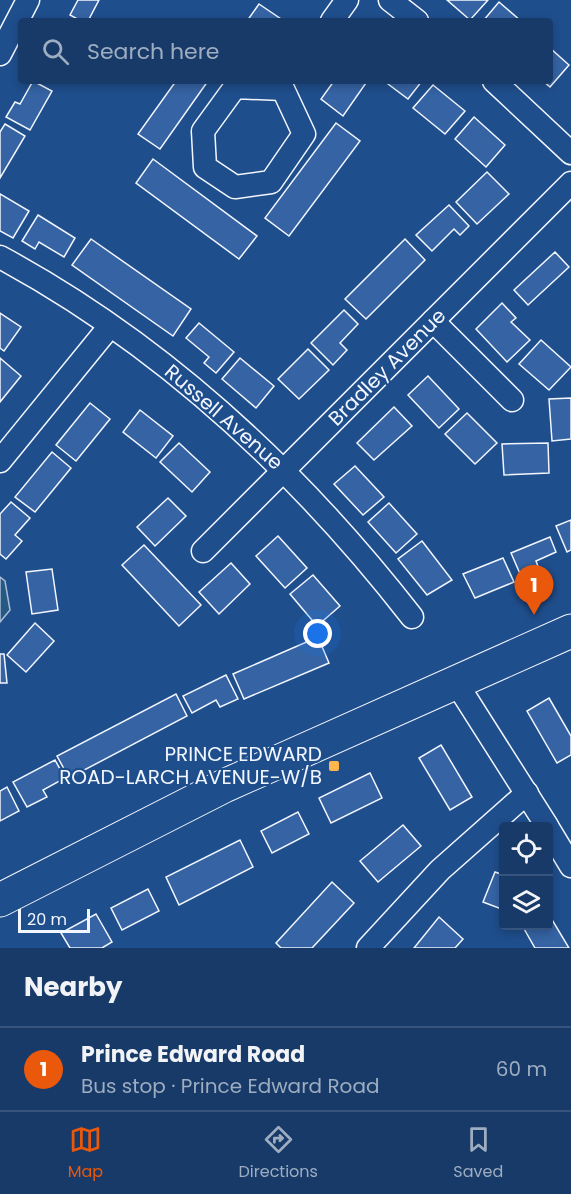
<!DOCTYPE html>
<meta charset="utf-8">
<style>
:root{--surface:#173a69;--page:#20416f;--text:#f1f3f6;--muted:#9eadc0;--line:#36547d;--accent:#ea580c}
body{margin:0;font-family:Poppins,sans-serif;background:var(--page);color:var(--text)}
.controls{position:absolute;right:18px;bottom:18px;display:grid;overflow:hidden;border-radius:6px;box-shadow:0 3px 9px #0003}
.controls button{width:54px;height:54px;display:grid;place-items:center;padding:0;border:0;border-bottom:2px solid var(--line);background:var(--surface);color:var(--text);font:30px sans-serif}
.scale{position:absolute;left:18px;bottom:15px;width:72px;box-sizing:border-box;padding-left:6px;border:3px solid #f2f6ff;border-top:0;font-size:16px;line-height:21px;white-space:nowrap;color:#f2f6ff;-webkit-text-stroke:4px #1f4e8c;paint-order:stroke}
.you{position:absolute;left:318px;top:634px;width:21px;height:21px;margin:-15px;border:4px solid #fff;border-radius:50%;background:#1a73e8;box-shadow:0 0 0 9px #1a73e833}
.badge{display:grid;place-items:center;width:39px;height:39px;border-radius:50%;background:var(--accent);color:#fff;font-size:20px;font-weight:700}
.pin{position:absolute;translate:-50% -50px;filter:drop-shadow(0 2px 3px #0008)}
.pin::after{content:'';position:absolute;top:32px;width:21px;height:18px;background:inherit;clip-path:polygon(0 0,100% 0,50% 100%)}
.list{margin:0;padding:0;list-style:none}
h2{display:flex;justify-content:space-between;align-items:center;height:78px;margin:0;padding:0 24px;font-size:26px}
h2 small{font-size:20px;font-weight:400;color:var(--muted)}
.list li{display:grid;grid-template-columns:39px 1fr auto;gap:18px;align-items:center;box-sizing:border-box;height:84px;padding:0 24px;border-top:2px solid var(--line)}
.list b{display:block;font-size:22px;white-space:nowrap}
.list p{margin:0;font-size:20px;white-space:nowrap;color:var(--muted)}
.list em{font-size:20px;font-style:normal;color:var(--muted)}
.icon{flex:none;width:33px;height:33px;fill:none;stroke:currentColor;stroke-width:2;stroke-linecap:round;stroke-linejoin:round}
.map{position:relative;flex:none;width:571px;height:948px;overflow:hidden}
.search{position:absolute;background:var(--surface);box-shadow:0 3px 9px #0003;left:18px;right:18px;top:18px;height:66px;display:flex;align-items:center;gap:15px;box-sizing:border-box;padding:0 21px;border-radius:6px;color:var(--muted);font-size:22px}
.sheet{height:162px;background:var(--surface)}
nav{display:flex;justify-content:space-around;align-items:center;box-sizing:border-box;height:84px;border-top:2px solid var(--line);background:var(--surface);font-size:16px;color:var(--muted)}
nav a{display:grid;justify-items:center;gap:3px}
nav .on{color:var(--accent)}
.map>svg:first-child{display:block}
</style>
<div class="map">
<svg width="571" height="948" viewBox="0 0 571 948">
<rect width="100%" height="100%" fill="#1f4e8c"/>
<!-- green -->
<path fill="#245a82" stroke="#a8bbd7" stroke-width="1.5" d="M0,577L5,581L10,610L0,622Z"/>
<!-- building -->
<g fill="#3563a3" stroke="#f2f6ff" stroke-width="1.5">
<path d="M78,0H99L88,21H81L70,15Z"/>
<path d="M447,0H488L470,20Z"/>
<path d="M499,2L521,21H483Z"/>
<path d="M259,4L284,21H247Z"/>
<path d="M550,48L569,65L550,87L543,81H550Z"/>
<path d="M33,81L52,91L30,130L6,117L15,102L20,104Z"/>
<path d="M176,81H208L160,149L138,134Z"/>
<path d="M334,81H363L366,83L343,116L321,99Z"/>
<path d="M384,81H422L408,99Z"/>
<path d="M433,85L465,111L445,134L413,108Z"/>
<path d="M474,117L505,145L486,167L455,139Z"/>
<path d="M336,123L360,141L289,236L265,218Z"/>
<path d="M5,124L25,136L0,178V132Z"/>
<path d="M153,159L257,236L239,259L136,183Z"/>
<path d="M487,172L509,194L477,224L456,202Z"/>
<path d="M0,194L29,211L13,238L0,231Z"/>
<path d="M449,205L469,226L460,235L454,229L432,251L416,235Z"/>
<path d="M38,215L75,238L64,257L39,242L35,249L22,241Z"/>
<path d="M91,239L191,309L173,336L72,265Z"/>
<path d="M405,239L425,260L366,319L345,299Z"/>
<path d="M555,252L569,267L528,305L514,290Z"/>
<path d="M502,303L516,318L511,322L530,340L507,362L476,329Z"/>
<path d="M344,310L358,324L340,343L347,350L333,365L311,343Z"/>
<path d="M0,313L21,327L4,351L0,348Z"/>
<path d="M199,323L234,352L216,373L204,363L209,357L186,338Z"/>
<path d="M541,340L571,367L549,390L519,364Z"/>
<path d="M308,349L329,370L299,399L278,379Z"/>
<path d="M0,358L21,376L0,402Z"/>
<path d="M240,358L274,386L256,408L222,379Z"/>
<path d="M428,376L459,409L439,428L408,395Z"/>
<path d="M571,398V439L552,441L549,399Z"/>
<path d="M90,403L110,419L76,461L56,445Z"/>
<path d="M394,407L412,426L374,460L357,443Z"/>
<path d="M140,410L173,436L156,458L123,432Z"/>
<path d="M467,413L497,443L475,464L445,434Z"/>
<path d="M179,443L210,472L192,492L160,462Z"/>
<path d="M548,443L549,473L504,475L502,444Z"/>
<path d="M52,452L71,468L35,512L15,497Z"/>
<path d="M355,466L384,497L363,515L334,484Z"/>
<path d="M168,498L186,516L155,546L137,527Z"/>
<path d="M11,502L30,518L15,535L22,541L6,559L0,554V514Z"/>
<path d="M389,503L417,534L396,553L368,522Z"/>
<path d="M571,520V550L567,552L556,526Z"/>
<path d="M278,536L307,568L285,588L256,556Z"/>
<path d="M550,537L556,552L536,561L539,569L521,576L511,553Z"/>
<path d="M422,541L452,580L427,595L398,559Z"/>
<path d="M144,545L201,605L179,626L122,565Z"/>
<path d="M503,558L514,582L475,598L463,574Z"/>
<path d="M231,563L250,584L219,614L199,592Z"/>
<path d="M52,569L58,610L32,614L26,572Z"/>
<path d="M313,575L340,606L317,626L290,594Z"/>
<path d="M35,623L54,641L26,672L7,655Z"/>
<path d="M318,637L329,663L244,699L233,674Z"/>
<path d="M0,654H4L7,683H0Z"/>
<path d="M226,675L238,699L220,707L216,700L192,713L183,696Z"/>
<path d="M176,694L187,716L69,778L57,756Z"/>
<path d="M549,698L571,736V755L557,763L527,711Z"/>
<path d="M441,745L472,797L450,810L419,758Z"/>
<path d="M55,760L65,778L43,790L47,797L27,807L13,782Z"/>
<path d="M370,773L382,798L331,823L319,798Z"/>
<path d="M7,787L19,811L0,821V791Z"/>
<path d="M298,812L309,834L272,853L261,831Z"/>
<path d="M403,825L421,846L378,882L360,861Z"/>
<path d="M240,840L253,867L179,905L166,877Z"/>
<path d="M495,872L504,875V910L483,902Z"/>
<path d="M332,882L354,903L312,948H281L276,943Z"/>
<path d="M148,889L159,911L122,930L111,908Z"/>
<path d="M548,913L569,948H535L523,927L548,926Z"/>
<path d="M96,914L112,942L102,948H70L61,933Z"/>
<path d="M439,917L463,939L455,948H414Z"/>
</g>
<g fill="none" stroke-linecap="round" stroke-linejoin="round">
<!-- minor casing -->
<g stroke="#f2f6ff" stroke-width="25">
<g id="minor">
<path d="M390,0L417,21"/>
<path d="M332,21L347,0"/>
<path d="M0,54L28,0"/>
<path d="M494,81L571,153"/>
<path d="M235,87L283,89L304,134L271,182L235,187L205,167L203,131Z"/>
<path d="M0,257C163,345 299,472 412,617"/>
<path d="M433,321L512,400"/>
<path d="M0,461L110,326"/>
<path d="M203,551L571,183"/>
<path d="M455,681L547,826"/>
<path d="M548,828L571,866"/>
<path d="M368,948L440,870L527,793"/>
</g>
</g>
<!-- primary casing -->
<g stroke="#f2f6ff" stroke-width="35">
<path id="primary" d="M0,900L224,786L571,631"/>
</g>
<!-- minor -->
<use href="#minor" stroke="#1f4e8c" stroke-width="22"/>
<!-- primary -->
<use href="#primary" stroke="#1f4e8c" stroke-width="33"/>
</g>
<!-- markers -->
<rect fill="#ffb74d" stroke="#1f4e8c" stroke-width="2" x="328" y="760" width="12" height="12" rx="3"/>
<g text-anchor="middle" stroke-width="4.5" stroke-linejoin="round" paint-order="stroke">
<!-- street labels -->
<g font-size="20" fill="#f2f6ff" stroke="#1f4e8c">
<text transform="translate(387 367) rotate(-45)" y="7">Bradley Avenue</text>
<text transform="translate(224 417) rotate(41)" y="7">Russell Avenue</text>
</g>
<!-- poi labels -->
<g font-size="20" fill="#f2f6ff" stroke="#1f4e8c" text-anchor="end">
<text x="322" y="761">PRINCE EDWARD<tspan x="322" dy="23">ROAD-LARCH AVENUE-W/B</tspan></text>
</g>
</g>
</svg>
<div class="controls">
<button><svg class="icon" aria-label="locate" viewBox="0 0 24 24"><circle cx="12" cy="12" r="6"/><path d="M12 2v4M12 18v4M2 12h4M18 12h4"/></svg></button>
<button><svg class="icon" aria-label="layers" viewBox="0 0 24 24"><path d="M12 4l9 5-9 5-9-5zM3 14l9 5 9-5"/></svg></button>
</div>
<div class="scale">20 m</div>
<div class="you"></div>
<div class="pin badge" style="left:534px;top:615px">1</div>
<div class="search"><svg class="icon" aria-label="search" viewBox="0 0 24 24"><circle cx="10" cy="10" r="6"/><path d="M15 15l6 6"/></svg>Search here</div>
</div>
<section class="sheet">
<h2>Nearby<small></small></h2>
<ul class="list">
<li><span class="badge">1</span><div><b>Prince Edward Road</b><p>Bus stop · Prince Edward Road</p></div><em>60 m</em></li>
</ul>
</section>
<nav>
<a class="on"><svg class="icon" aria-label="map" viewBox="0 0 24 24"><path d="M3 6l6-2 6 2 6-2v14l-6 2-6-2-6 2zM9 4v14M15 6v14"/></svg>Map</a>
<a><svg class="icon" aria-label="directions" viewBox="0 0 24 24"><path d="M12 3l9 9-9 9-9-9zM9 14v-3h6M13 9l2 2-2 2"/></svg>Directions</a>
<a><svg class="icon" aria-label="saved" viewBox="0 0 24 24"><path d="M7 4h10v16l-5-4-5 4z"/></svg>Saved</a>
</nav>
